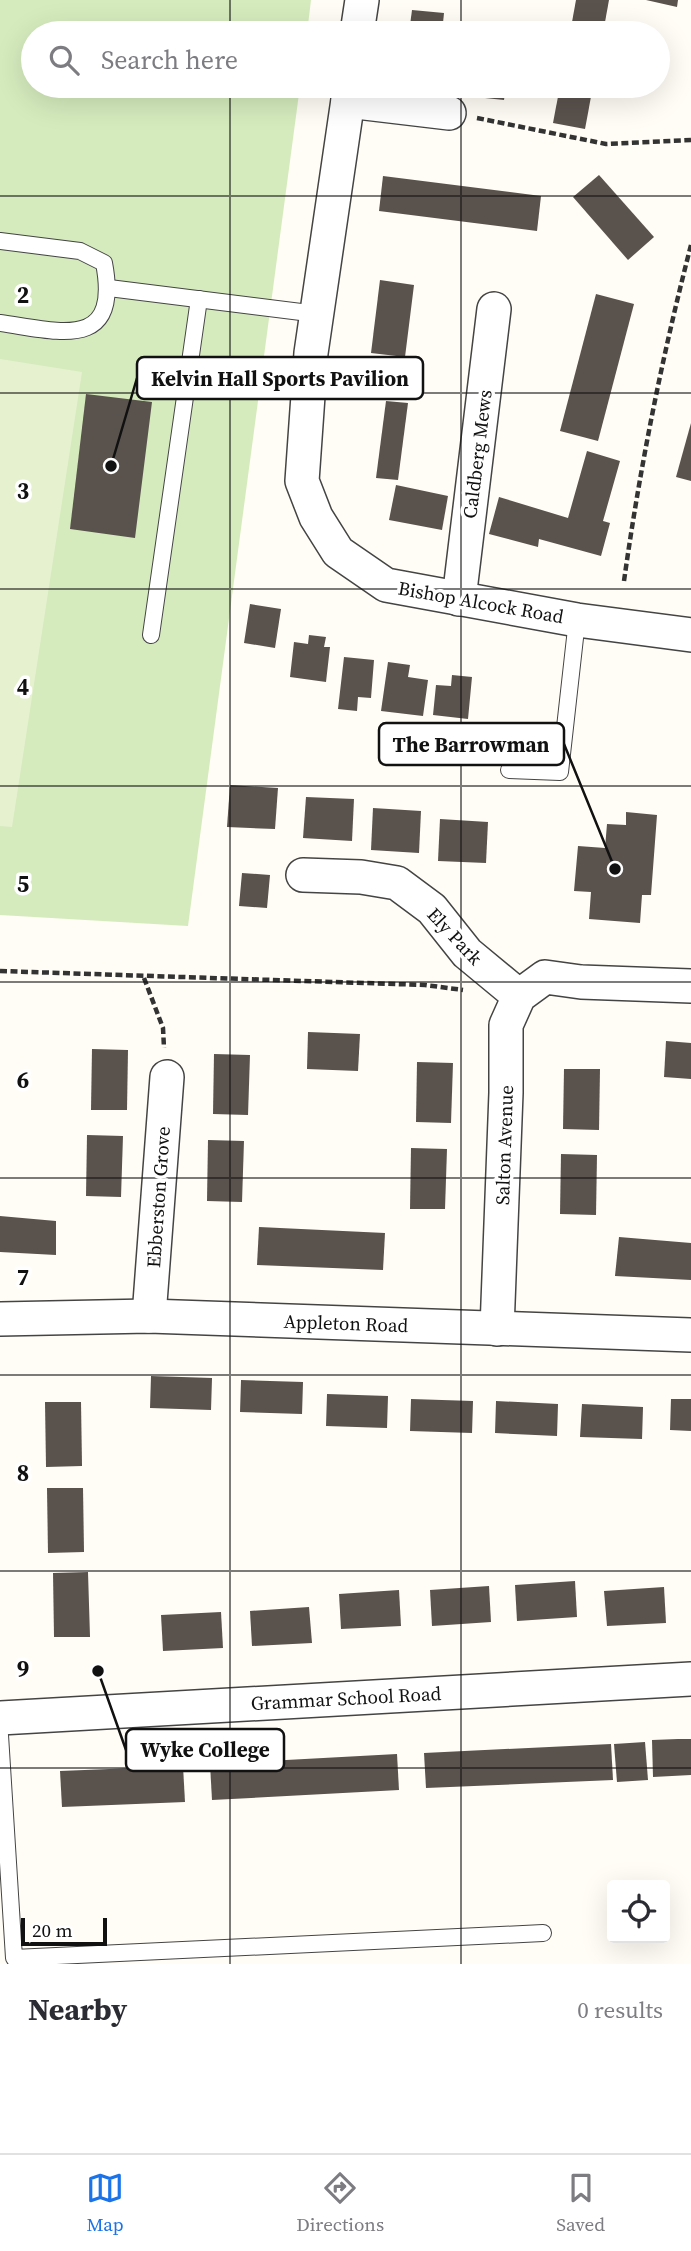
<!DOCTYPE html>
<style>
:root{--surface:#fff;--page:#f7f7f7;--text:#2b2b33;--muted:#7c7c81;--line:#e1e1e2;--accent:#1a73e8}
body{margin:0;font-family:"Source Serif 4",serif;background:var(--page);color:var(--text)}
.controls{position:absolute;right:21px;bottom:21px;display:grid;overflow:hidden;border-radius:7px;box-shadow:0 7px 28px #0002}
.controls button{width:63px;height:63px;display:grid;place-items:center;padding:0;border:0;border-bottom:2px solid var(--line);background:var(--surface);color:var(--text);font:35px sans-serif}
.scale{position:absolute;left:21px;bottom:18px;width:86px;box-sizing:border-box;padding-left:7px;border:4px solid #111;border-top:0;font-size:19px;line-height:24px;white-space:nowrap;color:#111;-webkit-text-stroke:5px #fff;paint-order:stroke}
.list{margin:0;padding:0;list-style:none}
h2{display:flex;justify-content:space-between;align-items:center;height:91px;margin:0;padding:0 28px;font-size:30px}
h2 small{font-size:23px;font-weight:400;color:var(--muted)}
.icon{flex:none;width:38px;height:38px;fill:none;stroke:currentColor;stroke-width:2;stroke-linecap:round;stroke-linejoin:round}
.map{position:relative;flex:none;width:691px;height:1964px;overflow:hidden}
.search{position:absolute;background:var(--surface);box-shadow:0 7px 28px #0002;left:21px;right:21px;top:21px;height:77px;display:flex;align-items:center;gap:18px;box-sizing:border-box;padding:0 24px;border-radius:38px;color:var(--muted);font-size:26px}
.sheet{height:189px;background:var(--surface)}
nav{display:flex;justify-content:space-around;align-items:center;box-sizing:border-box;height:98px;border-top:2px solid var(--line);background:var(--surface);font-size:19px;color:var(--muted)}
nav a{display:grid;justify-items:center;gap:4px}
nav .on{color:var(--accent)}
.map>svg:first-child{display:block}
</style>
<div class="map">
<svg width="691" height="1964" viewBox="0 0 691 1964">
<rect width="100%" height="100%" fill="#fffdf5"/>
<!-- green -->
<path fill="#d5ebbd" d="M0,0H311L307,33H33V86H300L188,926L0,915Z"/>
<!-- pitch -->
<path fill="#e6f2cf" d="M0,359L82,372L12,827L0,826Z"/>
<!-- building -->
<g fill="#5a524d">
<path d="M576,0H609L603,33H570Z"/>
<path d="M646,0H678L677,7Z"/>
<path d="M412,10L444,13L442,33H409Z"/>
<path d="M404,86H436L435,100L403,97Z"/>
<path d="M448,86H506L504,100L447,94Z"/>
<path d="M560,86H593L585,129L553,123Z"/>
<path d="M599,175L654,237L628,260L573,197Z"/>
<path d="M383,176L541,196L537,231L379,211Z"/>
<path d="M380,280L414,285L405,357L371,353Z"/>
<path d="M596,294L634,304L598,441L560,431Z"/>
<path d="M86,394L152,402L135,538L70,529Z"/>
<path d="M386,401L408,403L398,480L376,478Z"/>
<path d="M691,423V481L676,477Z"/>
<path d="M587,451L620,461L603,521L610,523L601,556L539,539L538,547L489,534L499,497L568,518Z"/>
<path d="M396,485L448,496L442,530L389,520Z"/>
<path d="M250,604L281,609L275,648L244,643Z"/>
<path d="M309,635L326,637L324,647H330L326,682L290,677L294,642L308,644Z"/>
<path d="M344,657L374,660L371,698L358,697L357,711L338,709Z"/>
<path d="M388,662L410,665L408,677L428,680L423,716L381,711Z"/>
<path d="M452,675L472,677L468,719L433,715L436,685L451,686Z"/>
<path d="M230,785L278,788L275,829L227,827Z"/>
<path d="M306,797L354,799L352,841L303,838Z"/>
<path d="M373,808L421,811L419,853L371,850Z"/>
<path d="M626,812L657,815L651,895H642L640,923L589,919L591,892L574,891L578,846L605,848L607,824L626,825Z"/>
<path d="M440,819L488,822L486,863L438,861Z"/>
<path d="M242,873L270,875L267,908L239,906Z"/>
<path d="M308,1032L360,1034L358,1071L307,1069Z"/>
<path d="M666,1041L691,1043V1079L664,1077Z"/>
<path d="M92,1049L128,1050L127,1110H91Z"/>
<path d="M214,1054L250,1055L248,1115L213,1114Z"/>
<path d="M417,1062L453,1063L451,1123L416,1122Z"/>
<path d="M564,1069H600L599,1130L563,1129Z"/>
<path d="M87,1135L123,1136L121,1197L86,1196Z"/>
<path d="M208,1140L244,1141L242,1202L207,1201Z"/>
<path d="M411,1148L447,1149L445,1209H410Z"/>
<path d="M561,1154L597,1155L596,1215L560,1214Z"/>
<path d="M0,1216L56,1221V1255L0,1252Z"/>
<path d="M259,1227L385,1233L383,1270L257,1265Z"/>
<path d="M619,1237L691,1243V1280L615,1276Z"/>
<path d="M151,1376L212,1378L211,1410L150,1408Z"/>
<path d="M241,1380L303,1382L302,1414L240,1412Z"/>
<path d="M327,1394L388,1396L387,1428L326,1426Z"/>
<path d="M411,1399L473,1401L472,1433L410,1431Z"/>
<path d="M671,1399H691V1431L670,1430Z"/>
<path d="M496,1401L558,1404L557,1436L495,1433Z"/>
<path d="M45,1402H81L82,1466L46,1467Z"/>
<path d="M582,1404L643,1407L642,1439L580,1437Z"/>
<path d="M47,1488H83L84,1552L48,1553Z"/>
<path d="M88,1572L90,1637H54L53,1573Z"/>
<path d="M575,1581L577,1617L517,1621L515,1585Z"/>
<path d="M489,1586L491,1622L432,1626L430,1590Z"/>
<path d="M664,1587L666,1623L607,1626L604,1591Z"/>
<path d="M399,1590L401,1626L341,1629L339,1594Z"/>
<path d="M309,1607L312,1643L252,1646L250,1611Z"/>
<path d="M221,1612L223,1648L163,1651L161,1615Z"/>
<path d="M678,1739H691V1775L653,1777L652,1740Z"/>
<path d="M645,1742L648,1780L617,1782L614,1744Z"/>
<path d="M611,1744L613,1780L426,1788L424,1753Z"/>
<path d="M397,1754L399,1790L212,1800L210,1764Z"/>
<path d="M183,1766L185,1802L62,1807L60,1771Z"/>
</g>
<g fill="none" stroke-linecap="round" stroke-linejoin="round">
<!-- lane casing -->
<g stroke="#444" stroke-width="18">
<g id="lane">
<path d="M0,241L80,251L104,263C121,352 58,331 0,323"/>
<path d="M109,288L317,314"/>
<path d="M151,635L199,299"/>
<path d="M509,770L560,772L577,620"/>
<path d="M0,1735L14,1958L543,1933"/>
</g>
</g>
<!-- street casing -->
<g stroke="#444" stroke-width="36">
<g id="street">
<path d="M357,33L362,0"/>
<path d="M350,86L311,353L302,481L316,517L338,552L386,585L577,620L691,635"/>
<path d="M348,101L449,113"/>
<path d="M459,599L494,309"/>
<path d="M303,875L361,877L397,883L432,909L467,953L519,996"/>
<path d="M149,1316L167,1077"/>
<path d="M0,1319L149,1316L691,1335"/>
<path d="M497,1329L506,1093V1025L519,996L545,977L581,982L691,986"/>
<path d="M0,1718L691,1679"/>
</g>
</g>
<!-- path -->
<g stroke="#333" stroke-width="4.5" stroke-dasharray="7 3.5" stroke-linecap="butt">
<path d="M477,118L606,144L691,140"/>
<path d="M624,581C640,467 662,357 691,245"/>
<path d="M0,971L425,985L463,990"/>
<path d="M144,978L163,1028L164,1048"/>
</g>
<!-- lane -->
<use href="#lane" stroke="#fff" stroke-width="16"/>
<!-- street -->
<use href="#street" stroke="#fff" stroke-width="33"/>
</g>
<!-- grid -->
<path fill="none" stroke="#111" stroke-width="2" stroke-opacity="0.55" d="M230,0V33M461,0V33M230,86V1964M461,86V1964M0,196H691M0,393H691M0,589H691M0,786H691M0,982H691M0,1178H691M0,1375H691M0,1571H691M0,1768H691"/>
<g text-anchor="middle" stroke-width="7" stroke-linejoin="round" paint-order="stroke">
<!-- street labels -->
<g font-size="19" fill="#111" stroke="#fff">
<text transform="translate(477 454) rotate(-83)" y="7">Caldberg Mews</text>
<text transform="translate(481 602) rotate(10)" y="7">Bishop Alcock Road</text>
<text transform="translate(455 936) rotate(47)" y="7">Ely Park</text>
<text transform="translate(504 1145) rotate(-88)" y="7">Salton Avenue</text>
<text transform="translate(158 1197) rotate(-86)" y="7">Ebberston Grove</text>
<text transform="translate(346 1323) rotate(2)" y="7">Appleton Road</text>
<text transform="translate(346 1698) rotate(-3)" y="7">Grammar School Road</text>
</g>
</g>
<g font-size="23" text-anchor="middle" font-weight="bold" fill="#111" stroke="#fff" stroke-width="7" stroke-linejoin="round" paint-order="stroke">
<text x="23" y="303">2</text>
<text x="23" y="499">3</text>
<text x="23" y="695">4</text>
<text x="23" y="892">5</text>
<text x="23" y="1088">6</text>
<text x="23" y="1285">7</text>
<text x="23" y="1481">8</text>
<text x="23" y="1677">9</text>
</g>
<!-- callouts -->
<path fill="none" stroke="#111" stroke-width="2.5" d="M111 466L137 378M615 869L564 744M98 1671L126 1750"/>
<g fill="#111" stroke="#fff" stroke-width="2.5">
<circle cx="111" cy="466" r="7"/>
<circle cx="615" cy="869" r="7"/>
<circle cx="98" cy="1671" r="7"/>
</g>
<g fill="#fff" stroke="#111" stroke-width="2.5">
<rect x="137" y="357" width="286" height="42" rx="7"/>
<rect x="379" y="723" width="185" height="42" rx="7"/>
<rect x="126" y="1729" width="158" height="42" rx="7"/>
</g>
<g font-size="21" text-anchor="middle" font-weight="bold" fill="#111">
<text x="280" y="386">Kelvin Hall Sports Pavilion</text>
<text x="471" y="752">The Barrowman</text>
<text x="205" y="1757">Wyke College</text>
</g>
</svg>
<div class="controls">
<button><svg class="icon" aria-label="locate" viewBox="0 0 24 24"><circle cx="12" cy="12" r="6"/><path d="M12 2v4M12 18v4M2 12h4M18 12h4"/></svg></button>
</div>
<div class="scale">20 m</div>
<div class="search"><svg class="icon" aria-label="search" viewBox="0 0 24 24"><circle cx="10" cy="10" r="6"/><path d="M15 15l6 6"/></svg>Search here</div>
</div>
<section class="sheet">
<h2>Nearby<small>0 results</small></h2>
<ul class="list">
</ul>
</section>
<nav>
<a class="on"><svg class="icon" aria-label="map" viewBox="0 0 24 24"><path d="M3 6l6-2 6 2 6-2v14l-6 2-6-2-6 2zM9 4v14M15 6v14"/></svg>Map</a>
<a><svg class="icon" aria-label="directions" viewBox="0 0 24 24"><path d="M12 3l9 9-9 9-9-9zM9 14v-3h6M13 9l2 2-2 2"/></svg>Directions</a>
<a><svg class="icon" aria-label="saved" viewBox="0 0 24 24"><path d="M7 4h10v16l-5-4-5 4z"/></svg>Saved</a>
</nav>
